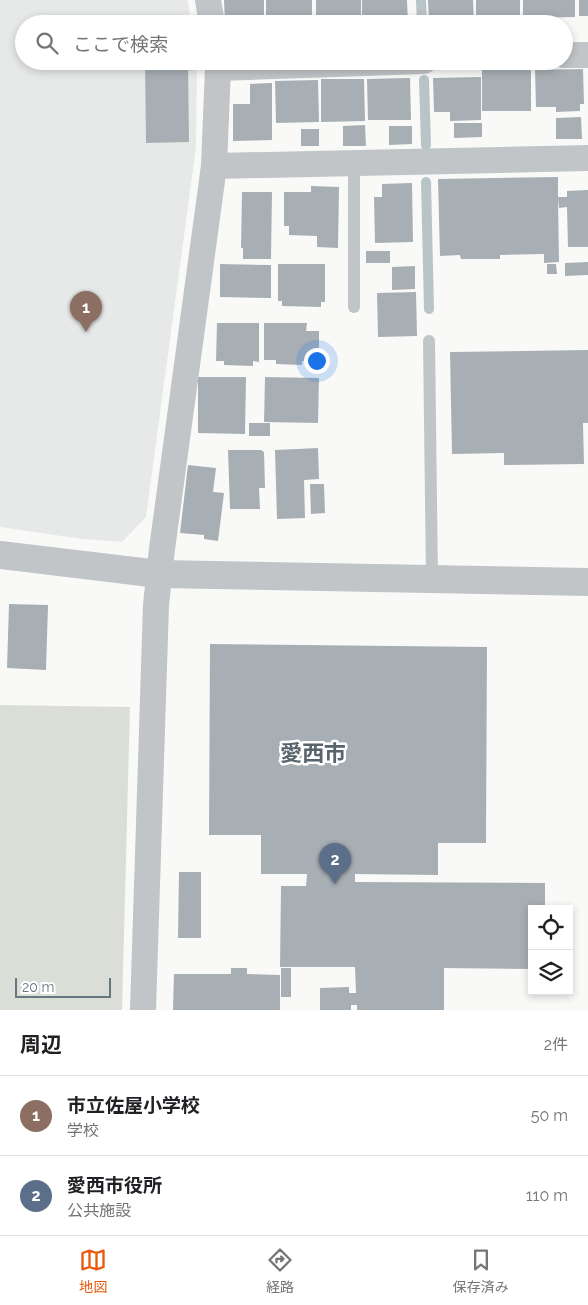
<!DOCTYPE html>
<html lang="ja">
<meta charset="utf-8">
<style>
:root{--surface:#fff;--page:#f6f6f6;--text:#202124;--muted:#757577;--line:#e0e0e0;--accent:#ea580c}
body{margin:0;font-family:Raleway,"Noto Sans JP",sans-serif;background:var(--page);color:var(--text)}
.controls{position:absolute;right:15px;bottom:15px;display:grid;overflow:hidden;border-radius:0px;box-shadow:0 2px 8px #0003}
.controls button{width:45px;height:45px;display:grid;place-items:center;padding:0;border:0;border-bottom:1px solid var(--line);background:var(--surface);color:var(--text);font:25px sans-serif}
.scale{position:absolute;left:15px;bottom:12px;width:96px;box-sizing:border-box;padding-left:5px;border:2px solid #67777f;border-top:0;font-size:14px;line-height:18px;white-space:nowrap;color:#67777f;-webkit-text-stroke:4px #fff;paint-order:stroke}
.you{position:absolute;left:316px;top:360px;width:18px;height:18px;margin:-12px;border:4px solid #fff;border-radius:50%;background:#1a73e8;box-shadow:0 0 0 8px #1a73e833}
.badge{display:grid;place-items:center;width:32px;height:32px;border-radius:50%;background:var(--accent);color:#fff;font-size:16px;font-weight:700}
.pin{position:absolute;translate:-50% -41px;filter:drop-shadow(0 1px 2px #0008)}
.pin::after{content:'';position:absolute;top:26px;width:18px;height:15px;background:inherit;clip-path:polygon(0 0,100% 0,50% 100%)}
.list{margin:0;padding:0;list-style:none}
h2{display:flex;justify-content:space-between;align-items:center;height:65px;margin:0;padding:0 20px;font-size:21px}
h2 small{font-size:16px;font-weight:400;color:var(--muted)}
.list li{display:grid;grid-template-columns:32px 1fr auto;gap:15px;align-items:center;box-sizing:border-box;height:80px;padding:0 20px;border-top:1px solid var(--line)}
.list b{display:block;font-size:19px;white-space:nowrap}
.list p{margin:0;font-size:16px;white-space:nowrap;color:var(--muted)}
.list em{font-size:16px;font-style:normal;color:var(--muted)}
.icon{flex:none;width:28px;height:28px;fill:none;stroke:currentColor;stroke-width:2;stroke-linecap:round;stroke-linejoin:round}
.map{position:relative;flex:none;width:588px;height:1010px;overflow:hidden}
.search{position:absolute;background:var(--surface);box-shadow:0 2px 8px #0003;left:15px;right:15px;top:15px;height:55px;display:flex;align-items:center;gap:12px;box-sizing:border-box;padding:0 18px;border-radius:28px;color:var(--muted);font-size:19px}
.sheet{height:225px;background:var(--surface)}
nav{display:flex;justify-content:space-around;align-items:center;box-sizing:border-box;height:70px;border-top:1px solid var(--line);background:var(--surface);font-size:14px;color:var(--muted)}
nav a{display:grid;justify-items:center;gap:2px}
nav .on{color:var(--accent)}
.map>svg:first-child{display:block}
</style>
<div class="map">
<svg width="588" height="1010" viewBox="0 0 588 1010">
<rect width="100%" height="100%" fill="#f9f9f8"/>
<!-- built -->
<path fill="#e7e9e8" d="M0,0H188L191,24H24V61H197L196,147L146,517L122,542L82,539L0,527Z"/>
<!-- green -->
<path fill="#daded7" d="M0,705L130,707L122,1010H0Z"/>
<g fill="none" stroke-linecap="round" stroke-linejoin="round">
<!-- stream -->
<g stroke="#b9c4c7" stroke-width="10">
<path d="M421,0L422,24"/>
<path d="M424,80L426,145"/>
<path d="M426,182L429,309"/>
</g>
</g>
<!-- building -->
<g fill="#a7afb4">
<path d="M224,0H264V24H225Z"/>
<path d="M266,0H312V23L266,24Z"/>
<rect x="316" y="0" width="45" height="24"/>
<path d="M362,0H407L408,24H362Z"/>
<path d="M428,0H473L474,24H429Z"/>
<rect x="476" y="0" width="44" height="24"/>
<path d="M523,0H575V17L523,18Z"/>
<rect x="579" y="0" width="9" height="16"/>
<path d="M145,61H188L189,142L146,143Z"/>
<path d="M531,69V111H482V70Z"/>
<path d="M583,69L584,104H580V111L556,112V107H536L535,70Z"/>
<path d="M481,77V120L450,121V112H434L433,78Z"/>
<path d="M410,78L411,120H368L367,79Z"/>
<path d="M321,79H364L365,121L321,122Z"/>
<path d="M318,80L319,122L276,123L275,81Z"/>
<path d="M272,83V140L233,141V104H250V84Z"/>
<path d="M581,117L582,139H556V118Z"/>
<path d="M454,123H482V137L454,138Z"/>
<path d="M365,125L366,146H343V126Z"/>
<path d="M389,126H412V144L389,145Z"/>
<rect x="301" y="129" width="18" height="17"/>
<path d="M558,177V197H567V191L588,190V247H568L567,207L559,208L558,199L559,262L544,263V254L500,255V259H461L460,255L440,256L438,179Z"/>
<path d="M412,183L413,242L375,243L374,197H382V184Z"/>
<path d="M311,186L339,187L338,248L317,247V236L289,235V226H284V192H311Z"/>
<path d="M242,192H272L271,259H243V248H241Z"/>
<rect x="366" y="251" width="24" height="12"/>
<path d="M588,262V275L565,276V263Z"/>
<path d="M220,264L271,265V298L220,297Z"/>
<path d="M278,264H325V302H321V307L282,306V301H278Z"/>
<path d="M547,264H556L557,274H547Z"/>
<path d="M415,266V289L392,290V267Z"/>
<path d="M416,292L417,336L378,337L377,293Z"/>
<path d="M217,323H259V362L253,361V366L224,365V361H216Z"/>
<path d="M264,323H307L306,331H319V361H302V365L276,364V360H264Z"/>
<path d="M588,350V423H583L584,464L504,465V453L452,454L450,352Z"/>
<path d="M198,377H246L245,434L198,433Z"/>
<path d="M265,377L319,378L318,423L264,422Z"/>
<rect x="249" y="423" width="21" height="13"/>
<path d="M318,448L319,479L304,480L305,518L277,519L275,450Z"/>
<path d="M228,450H261L264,452L265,488H259L260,509H230Z"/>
<path d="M188,465L216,468L213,492L224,493L218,541L204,539V535L180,533Z"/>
<path d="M310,484H324L325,513L311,514Z"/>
<path d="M9,604L48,605L46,670L7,668Z"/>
<path d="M210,644L487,647L486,843H438V875L355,874V882L545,883V909H532V969L444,968V1010H357V1005H351V1010H320V988L349,987V993H356L355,967H280L281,886H306L307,874H261V835H209Z"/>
<path d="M179,872H201V938H178Z"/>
<path d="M231,968H247V974L280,975V1010H173L174,974H231Z"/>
<rect x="281" y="968" width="10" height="29"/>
</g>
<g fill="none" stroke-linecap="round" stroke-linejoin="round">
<!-- service -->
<g stroke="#c1c5c8" stroke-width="12">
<path d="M354,163V307"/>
<path d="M429,341L432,579"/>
</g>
<!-- minor -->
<g stroke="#c1c5c8" stroke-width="26">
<path d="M208,0L212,24"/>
<path d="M564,55H588"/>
<path d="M218,68L424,61"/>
<path d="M214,166L588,158"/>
<path d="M143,1010L156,605L162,549L214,166L218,68L217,61"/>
</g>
<!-- tertiary -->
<path stroke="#c1c5c8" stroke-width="28" d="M0,555L159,574L588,582"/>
</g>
<g text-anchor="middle" stroke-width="5" stroke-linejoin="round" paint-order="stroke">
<!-- town labels -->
<g font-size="22" font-weight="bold" fill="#59646b" stroke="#fff">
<text x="313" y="761">愛西市</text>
</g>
</g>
</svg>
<div class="controls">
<button><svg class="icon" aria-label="locate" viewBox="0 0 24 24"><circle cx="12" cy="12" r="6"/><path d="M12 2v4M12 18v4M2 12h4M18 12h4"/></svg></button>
<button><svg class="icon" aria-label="layers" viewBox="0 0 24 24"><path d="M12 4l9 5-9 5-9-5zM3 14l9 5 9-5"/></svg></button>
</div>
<div class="scale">20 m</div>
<div class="you"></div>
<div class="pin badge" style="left:86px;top:332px;background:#8d6e63">1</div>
<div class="pin badge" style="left:335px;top:884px;background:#5c6f8a">2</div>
<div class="search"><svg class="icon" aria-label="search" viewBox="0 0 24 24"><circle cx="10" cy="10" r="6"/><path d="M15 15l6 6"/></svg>ここで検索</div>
</div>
<section class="sheet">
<h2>周辺<small>2件</small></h2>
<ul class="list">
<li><span class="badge" style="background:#8d6e63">1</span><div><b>市立佐屋小学校</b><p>学校</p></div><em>50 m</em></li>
<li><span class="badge" style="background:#5c6f8a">2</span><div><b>愛西市役所</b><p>公共施設</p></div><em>110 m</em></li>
</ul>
</section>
<nav>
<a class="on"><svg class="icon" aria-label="map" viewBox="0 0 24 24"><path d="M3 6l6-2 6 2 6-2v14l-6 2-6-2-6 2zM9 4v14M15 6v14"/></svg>地図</a>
<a><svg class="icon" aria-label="directions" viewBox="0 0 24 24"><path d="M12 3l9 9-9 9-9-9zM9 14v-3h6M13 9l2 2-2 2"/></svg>経路</a>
<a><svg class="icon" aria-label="saved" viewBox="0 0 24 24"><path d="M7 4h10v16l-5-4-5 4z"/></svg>保存済み</a>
</nav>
